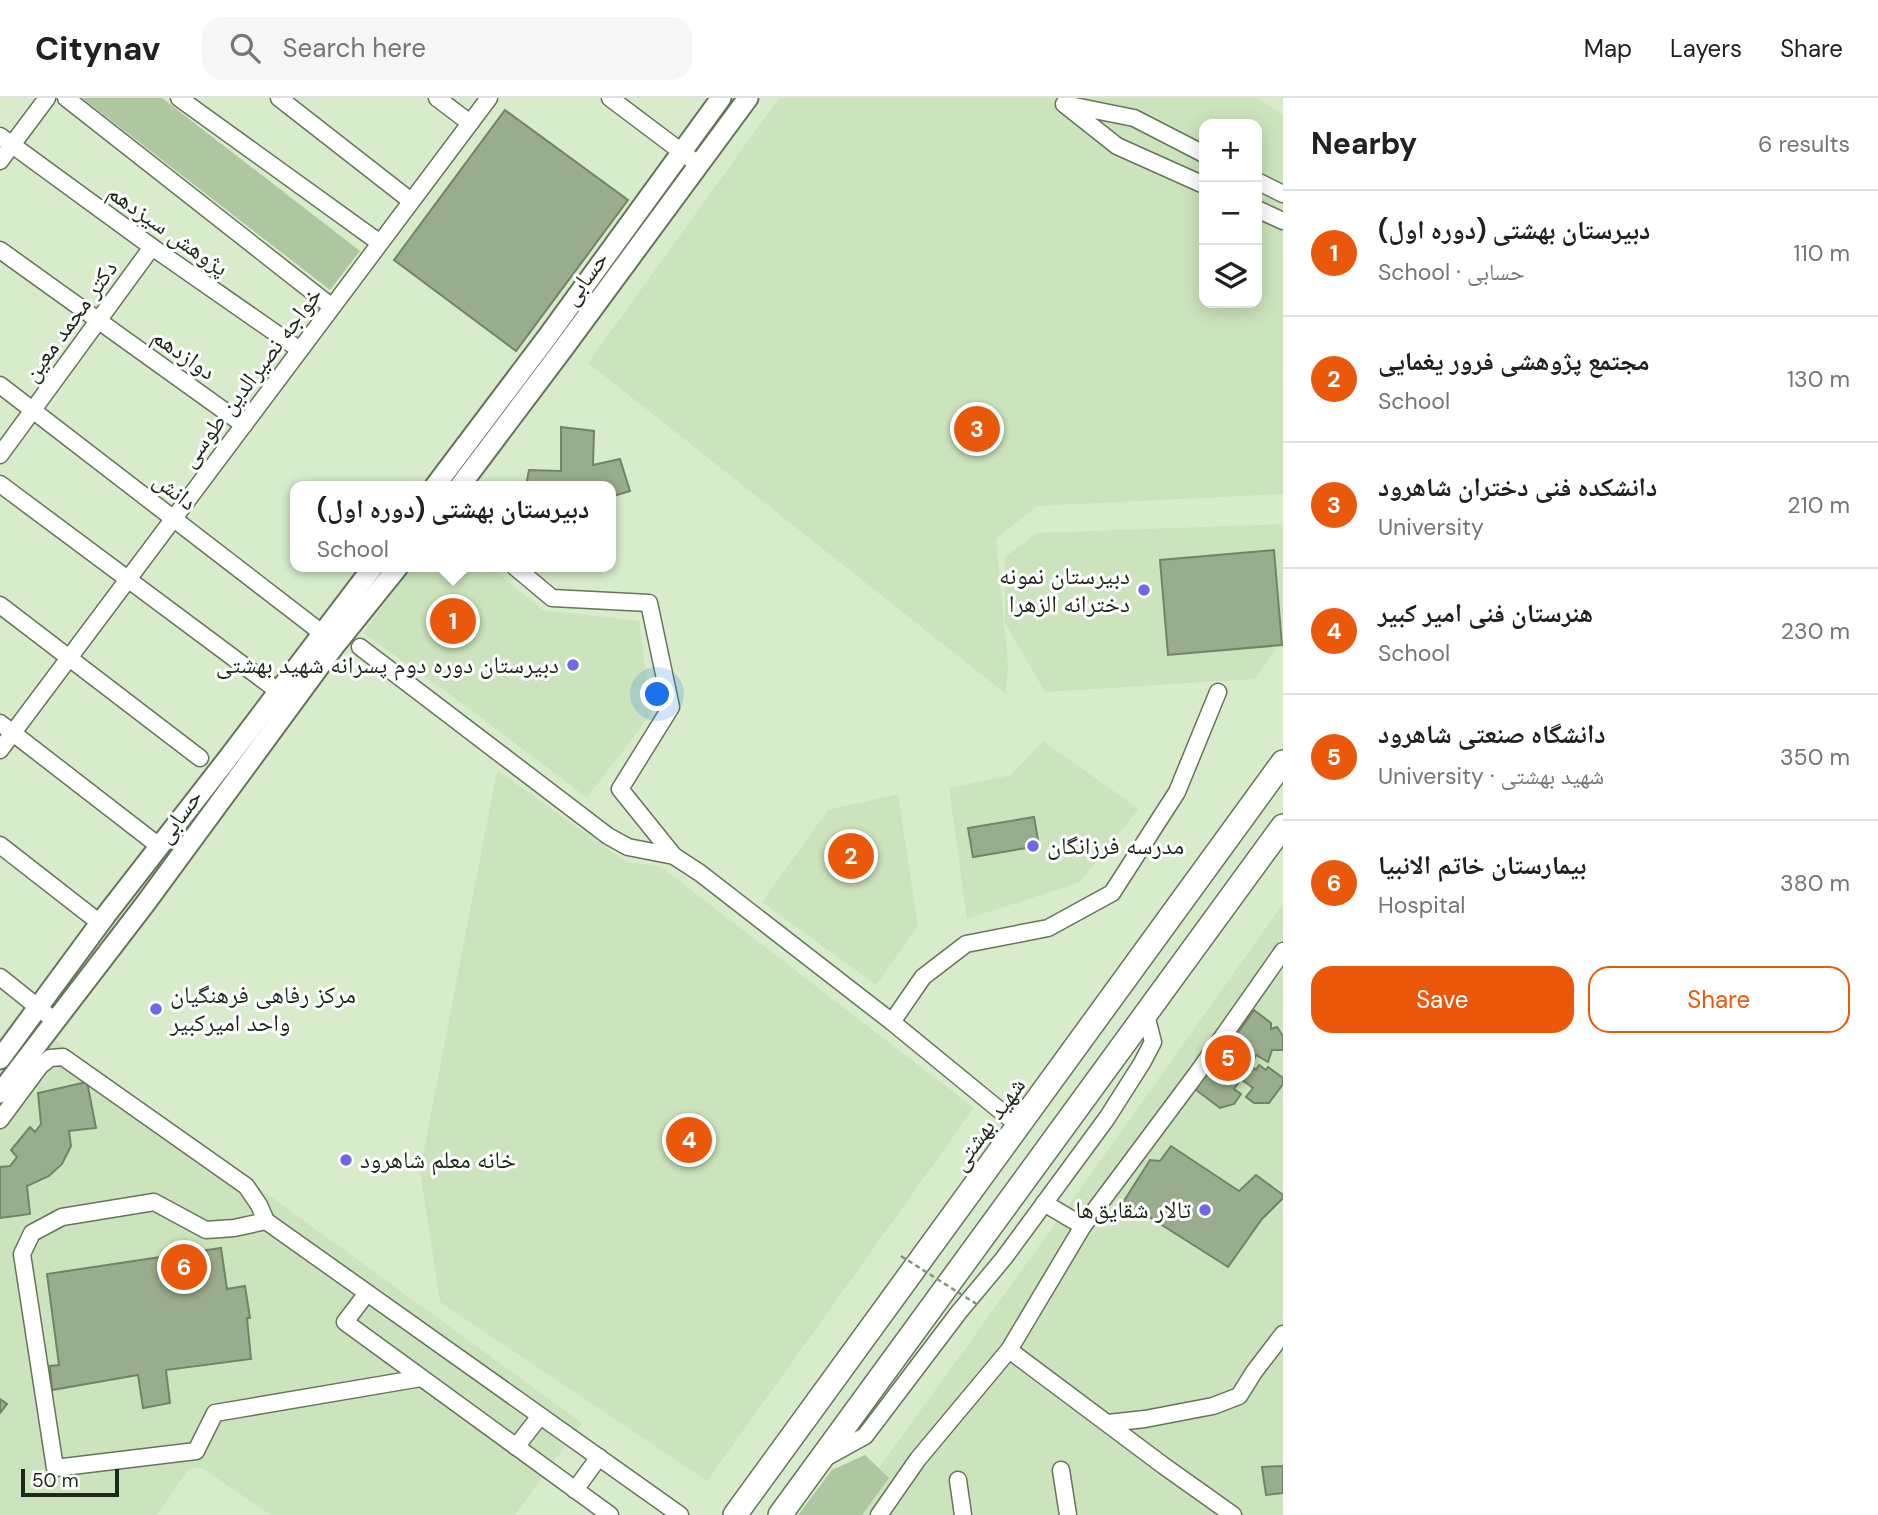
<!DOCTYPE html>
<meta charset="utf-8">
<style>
:root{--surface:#fff;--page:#f6f6f6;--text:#202124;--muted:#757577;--line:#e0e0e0;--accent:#ea580c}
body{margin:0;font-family:"DM Sans","Noto Naskh Arabic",sans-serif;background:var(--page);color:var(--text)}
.controls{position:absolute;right:21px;top:21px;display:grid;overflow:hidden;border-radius:14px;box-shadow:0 4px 18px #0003}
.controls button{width:63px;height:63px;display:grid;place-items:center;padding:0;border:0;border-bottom:2px solid var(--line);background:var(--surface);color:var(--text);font:35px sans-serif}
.scale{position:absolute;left:21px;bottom:18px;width:98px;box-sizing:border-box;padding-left:7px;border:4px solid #1f261a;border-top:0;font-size:19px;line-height:24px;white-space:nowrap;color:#1f261a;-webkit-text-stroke:5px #fff;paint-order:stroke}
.you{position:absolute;left:658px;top:597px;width:24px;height:24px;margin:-18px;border:5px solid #fff;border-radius:50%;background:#1a73e8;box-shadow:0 0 0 10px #1a73e833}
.badge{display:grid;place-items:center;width:46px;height:46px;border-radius:50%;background:var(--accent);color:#fff;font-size:23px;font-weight:700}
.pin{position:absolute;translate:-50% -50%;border:4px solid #fff;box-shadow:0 2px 7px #0006}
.popup{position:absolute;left:290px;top:383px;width:326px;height:91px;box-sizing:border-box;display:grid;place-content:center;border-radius:14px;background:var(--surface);filter:drop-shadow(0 2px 5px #0005);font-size:23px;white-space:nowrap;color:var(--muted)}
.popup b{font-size:26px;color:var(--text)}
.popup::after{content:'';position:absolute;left:50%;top:100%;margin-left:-14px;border:14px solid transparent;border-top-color:var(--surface)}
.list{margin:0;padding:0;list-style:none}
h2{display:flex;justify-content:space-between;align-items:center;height:91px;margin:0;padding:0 28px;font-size:30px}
h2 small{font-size:23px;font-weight:400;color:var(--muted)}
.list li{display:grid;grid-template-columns:46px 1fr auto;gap:21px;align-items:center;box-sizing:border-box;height:126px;padding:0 28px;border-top:2px solid var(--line)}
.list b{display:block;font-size:26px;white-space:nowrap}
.list p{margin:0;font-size:23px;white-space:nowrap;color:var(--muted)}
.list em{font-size:23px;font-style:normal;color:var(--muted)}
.actions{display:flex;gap:14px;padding:21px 28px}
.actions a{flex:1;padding:16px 0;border:2px solid var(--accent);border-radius:21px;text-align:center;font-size:24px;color:var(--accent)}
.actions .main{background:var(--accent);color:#fff}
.icon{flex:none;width:38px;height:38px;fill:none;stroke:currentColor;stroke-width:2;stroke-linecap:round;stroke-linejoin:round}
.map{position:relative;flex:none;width:1283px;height:1417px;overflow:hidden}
header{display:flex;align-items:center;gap:42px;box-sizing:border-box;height:98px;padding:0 35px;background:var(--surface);border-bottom:2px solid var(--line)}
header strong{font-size:33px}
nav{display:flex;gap:38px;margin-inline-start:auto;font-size:24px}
.search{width:490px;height:63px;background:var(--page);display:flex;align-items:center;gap:18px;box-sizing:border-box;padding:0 24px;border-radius:21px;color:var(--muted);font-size:26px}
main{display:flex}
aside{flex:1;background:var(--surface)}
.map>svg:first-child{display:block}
</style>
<header>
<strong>Citynav</strong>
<div class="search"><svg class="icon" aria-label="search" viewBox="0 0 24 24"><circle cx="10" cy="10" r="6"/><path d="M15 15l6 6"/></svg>Search here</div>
<nav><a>Map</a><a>Layers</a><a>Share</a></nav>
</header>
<main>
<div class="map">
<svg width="1283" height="1417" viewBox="0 0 1283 1417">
<rect width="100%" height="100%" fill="#d8eccc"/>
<!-- built -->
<g fill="#cce4bd" fill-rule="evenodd">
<path d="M779,0H1258L1283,17V396L1037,408L996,441L1008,566L1006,596L588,265ZM1204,26H1257V205H1204Z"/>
<path d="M1283,426V541L1255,581L1045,594L1005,525V459L1037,435Z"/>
<path d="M411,469H490L543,512L639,523L651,616L587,700L470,611L363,535Z"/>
<path d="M1043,643L1139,711L1080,784L967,821L949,690L1011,677Z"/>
<path d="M497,672L626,764L660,768L974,1010L707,1383L440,1204L420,1073Z"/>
<path d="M898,696L918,828L876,887L762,804L828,712Z"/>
<path d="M1283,806V1417H845L1063,1115Z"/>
<path d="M53,940L582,1325L515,1417H271L202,1370L189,1371L157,1417H0V1012Z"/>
</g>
<!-- green -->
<g fill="#afc7a0">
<path d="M82,0H162L360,153L330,192Z"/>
<path d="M865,1357L889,1380L862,1417H798L832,1372Z"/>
</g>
<!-- building -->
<g fill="#99ac8d" stroke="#728467" stroke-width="2">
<path d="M505,12L628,102L516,253L394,162Z"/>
<path d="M561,329L594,333L593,367L620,361L630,393L610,399V388H526L529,372L561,373Z"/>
<path d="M1274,452L1282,547L1168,557L1160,462Z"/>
<path d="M1034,719L1039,748L973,759L968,730Z"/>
<path d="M1254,912L1271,925V931L1277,929L1283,938V952H1272L1268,964L1256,957L1251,968L1234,991L1241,996L1234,1006L1220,1010L1196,992L1200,980L1212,969L1219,960L1216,953L1227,950Z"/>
<path d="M1259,967L1266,972L1268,969L1283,980V986L1269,1005H1254L1246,999L1253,990L1241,981L1251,968L1256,972Z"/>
<path d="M87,984L96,1030L69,1033L71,1048L62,1066L49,1078L27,1088L30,1116L0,1120V1069L10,1068L17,1059L11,1052L30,1029L35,1034L41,1026L38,995Z"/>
<path d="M1171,1048L1239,1093L1256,1077L1283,1097V1100L1262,1121L1228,1169L1124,1103L1150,1062L1160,1063Z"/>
<path d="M221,1150L227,1191L245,1188L250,1220H247L251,1261L166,1272L170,1305L143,1310L138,1277L52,1292L50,1268L59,1267L47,1176Z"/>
<path d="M0,1301L7,1306L0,1315Z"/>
<path d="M1283,1368V1395L1266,1397L1262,1369Z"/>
</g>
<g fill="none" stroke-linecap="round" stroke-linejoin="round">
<!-- minor casing -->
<g stroke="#647559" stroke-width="19">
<g id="minor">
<path d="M66,0L332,209"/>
<path d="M179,0L380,145"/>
<path d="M279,0L411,103"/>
<path d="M437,0L470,25"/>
<path d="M610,0L699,67"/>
<path d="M0,38L152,149L300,252"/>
<path d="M1204,56L1134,20L1064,6L1117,48L1204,87"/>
<path d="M0,63L47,0"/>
<path d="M1257,83L1283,96"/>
<path d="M1257,111L1283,123"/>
<path d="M0,152L244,327"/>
<path d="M0,287L331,542"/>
<path d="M0,357L152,149"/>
<path d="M0,386L278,593"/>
<path d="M515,469L552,500L649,505L671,609L620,691L674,758"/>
<path d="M0,507L200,660"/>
<path d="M360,549L608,738L628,749L674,758L700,775L892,924L1019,1028"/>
<path d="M0,625L159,748"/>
<path d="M0,652L489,0"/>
<path d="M0,747L100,825"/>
<path d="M0,879L55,923"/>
<path d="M892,924L923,879L966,846L1048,830L1112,795L1177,694L1218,594"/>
<path d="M0,1022L40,968L50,960L63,959L246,1088L259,1107L266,1123L680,1417"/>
<path d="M1044,1105L1083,1128"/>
<path d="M266,1123L234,1130L206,1132L154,1104L62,1119L32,1135L22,1156L55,1370L196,1353L215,1315L421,1280"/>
<path d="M367,1195L345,1224L610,1417"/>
<path d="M1108,1325L1145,1321L1213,1308L1239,1298L1254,1274L1283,1236"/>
<path d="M516,1349L540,1318"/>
<path d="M825,1360L865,1338L959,1214L1004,1160L1107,1020L1142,965L1153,944L1146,917"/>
<path d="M1061,1372L1068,1417"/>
<path d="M958,1382L963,1417"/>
<path d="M575,1392L599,1359"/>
<path d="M879,1417L918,1361L1009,1252"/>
<path d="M1233,1417L1164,1368L1009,1252L1083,1128L1198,974L1283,853"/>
</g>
</g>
<!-- major casing -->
<g stroke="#647559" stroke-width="23">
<g id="major">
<path d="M435,388L548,238L721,0"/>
<path d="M460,388L563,251L748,0"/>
<path d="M0,961L106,817L225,664L373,469"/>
<path d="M0,995L145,806L336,546L398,469"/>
</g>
</g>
<!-- highway casing -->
<g stroke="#647559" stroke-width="26">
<g id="highway">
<path d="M735,1417L1283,664"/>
<path d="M780,1417L1283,728"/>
</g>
</g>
<!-- minor -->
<use href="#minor" stroke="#fff" stroke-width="16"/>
<!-- major -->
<use href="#major" stroke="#fff" stroke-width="19"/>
<!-- highway -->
<use href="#highway" stroke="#fff" stroke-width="23"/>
<!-- path-bridge -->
<path stroke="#85937c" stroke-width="2.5" stroke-dasharray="5 3.5" stroke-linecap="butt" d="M901,1158L978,1207"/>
</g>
<!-- markers -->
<g fill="#7267e2" stroke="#fff" stroke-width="2.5">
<circle cx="1144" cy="492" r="7"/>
<circle cx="573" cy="567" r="7"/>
<circle cx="1033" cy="748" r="7"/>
<circle cx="156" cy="911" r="7"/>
<circle cx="346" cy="1062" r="7"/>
<circle cx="1205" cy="1112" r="7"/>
</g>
<g text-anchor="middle" stroke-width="6" stroke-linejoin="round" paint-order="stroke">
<!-- street labels -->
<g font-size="24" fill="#1f261a" stroke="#fff">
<text transform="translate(168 132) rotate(35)" y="8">پژوهش سیزدهم</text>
<text transform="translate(585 180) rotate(-54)" y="8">حسابی</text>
<text transform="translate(70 223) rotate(-54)" y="8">دکتر محمد معین</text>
<text transform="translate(184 256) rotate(35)" y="8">دوازدهم</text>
<text transform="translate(251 279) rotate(-53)" y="8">خواجه نصیرالدین طوسی</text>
<text transform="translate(175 393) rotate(38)" y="8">دانش</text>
<text transform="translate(179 718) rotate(-54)" y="8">حسابی</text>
<text transform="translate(988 1026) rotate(-54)" y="8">شهید بهشتی</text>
</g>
<!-- poi labels -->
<g font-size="24" fill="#1f261a" stroke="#fff" text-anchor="end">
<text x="1130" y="486">دبیرستان نمونه<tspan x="1130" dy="28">دخترانه الزهرا</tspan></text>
<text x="559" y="575">دبیرستان دوره دوم پسرانه شهید بهشتی</text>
<text x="1047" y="756" text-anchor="start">مدرسه فرزانگان</text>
<text x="170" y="905" text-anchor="start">مرکز رفاهی فرهنگیان<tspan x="170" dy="28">واحد امیرکبیر</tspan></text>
<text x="360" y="1070" text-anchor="start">خانه معلم شاهرود</text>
<text x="1191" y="1120">تالار شقایق‌‌ها</text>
</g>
</g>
</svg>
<div class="controls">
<button>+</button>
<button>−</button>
<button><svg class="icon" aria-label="layers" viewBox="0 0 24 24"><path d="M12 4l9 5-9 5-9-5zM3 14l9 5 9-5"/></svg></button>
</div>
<div class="scale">50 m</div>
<div class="you"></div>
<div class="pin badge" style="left:453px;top:523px">1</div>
<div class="popup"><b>دبیرستان بهشتی (دوره اول)</b>School</div>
<div class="pin badge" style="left:851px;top:758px">2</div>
<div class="pin badge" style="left:977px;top:331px">3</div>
<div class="pin badge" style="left:689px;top:1042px">4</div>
<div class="pin badge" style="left:1228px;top:960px">5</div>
<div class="pin badge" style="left:184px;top:1169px">6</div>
</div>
<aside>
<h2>Nearby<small>6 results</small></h2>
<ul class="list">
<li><span class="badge">1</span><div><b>دبیرستان بهشتی (دوره اول)</b><p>School · حسابی</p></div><em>110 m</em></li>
<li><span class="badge">2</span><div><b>مجتمع پژوهشی فرور یغمایی</b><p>School</p></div><em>130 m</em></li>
<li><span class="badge">3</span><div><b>دانشکده فنی دختران شاهرود</b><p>University</p></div><em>210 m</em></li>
<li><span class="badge">4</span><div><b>هنرستان فنی امیر کبیر</b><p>School</p></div><em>230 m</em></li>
<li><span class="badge">5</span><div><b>دانشگاه صنعتی شاهرود</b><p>University · شهید بهشتی</p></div><em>350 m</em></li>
<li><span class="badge">6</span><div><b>بیمارستان خاتم الانبیا</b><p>Hospital</p></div><em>380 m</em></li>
</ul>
<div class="actions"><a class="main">Save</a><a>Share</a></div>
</aside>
</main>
